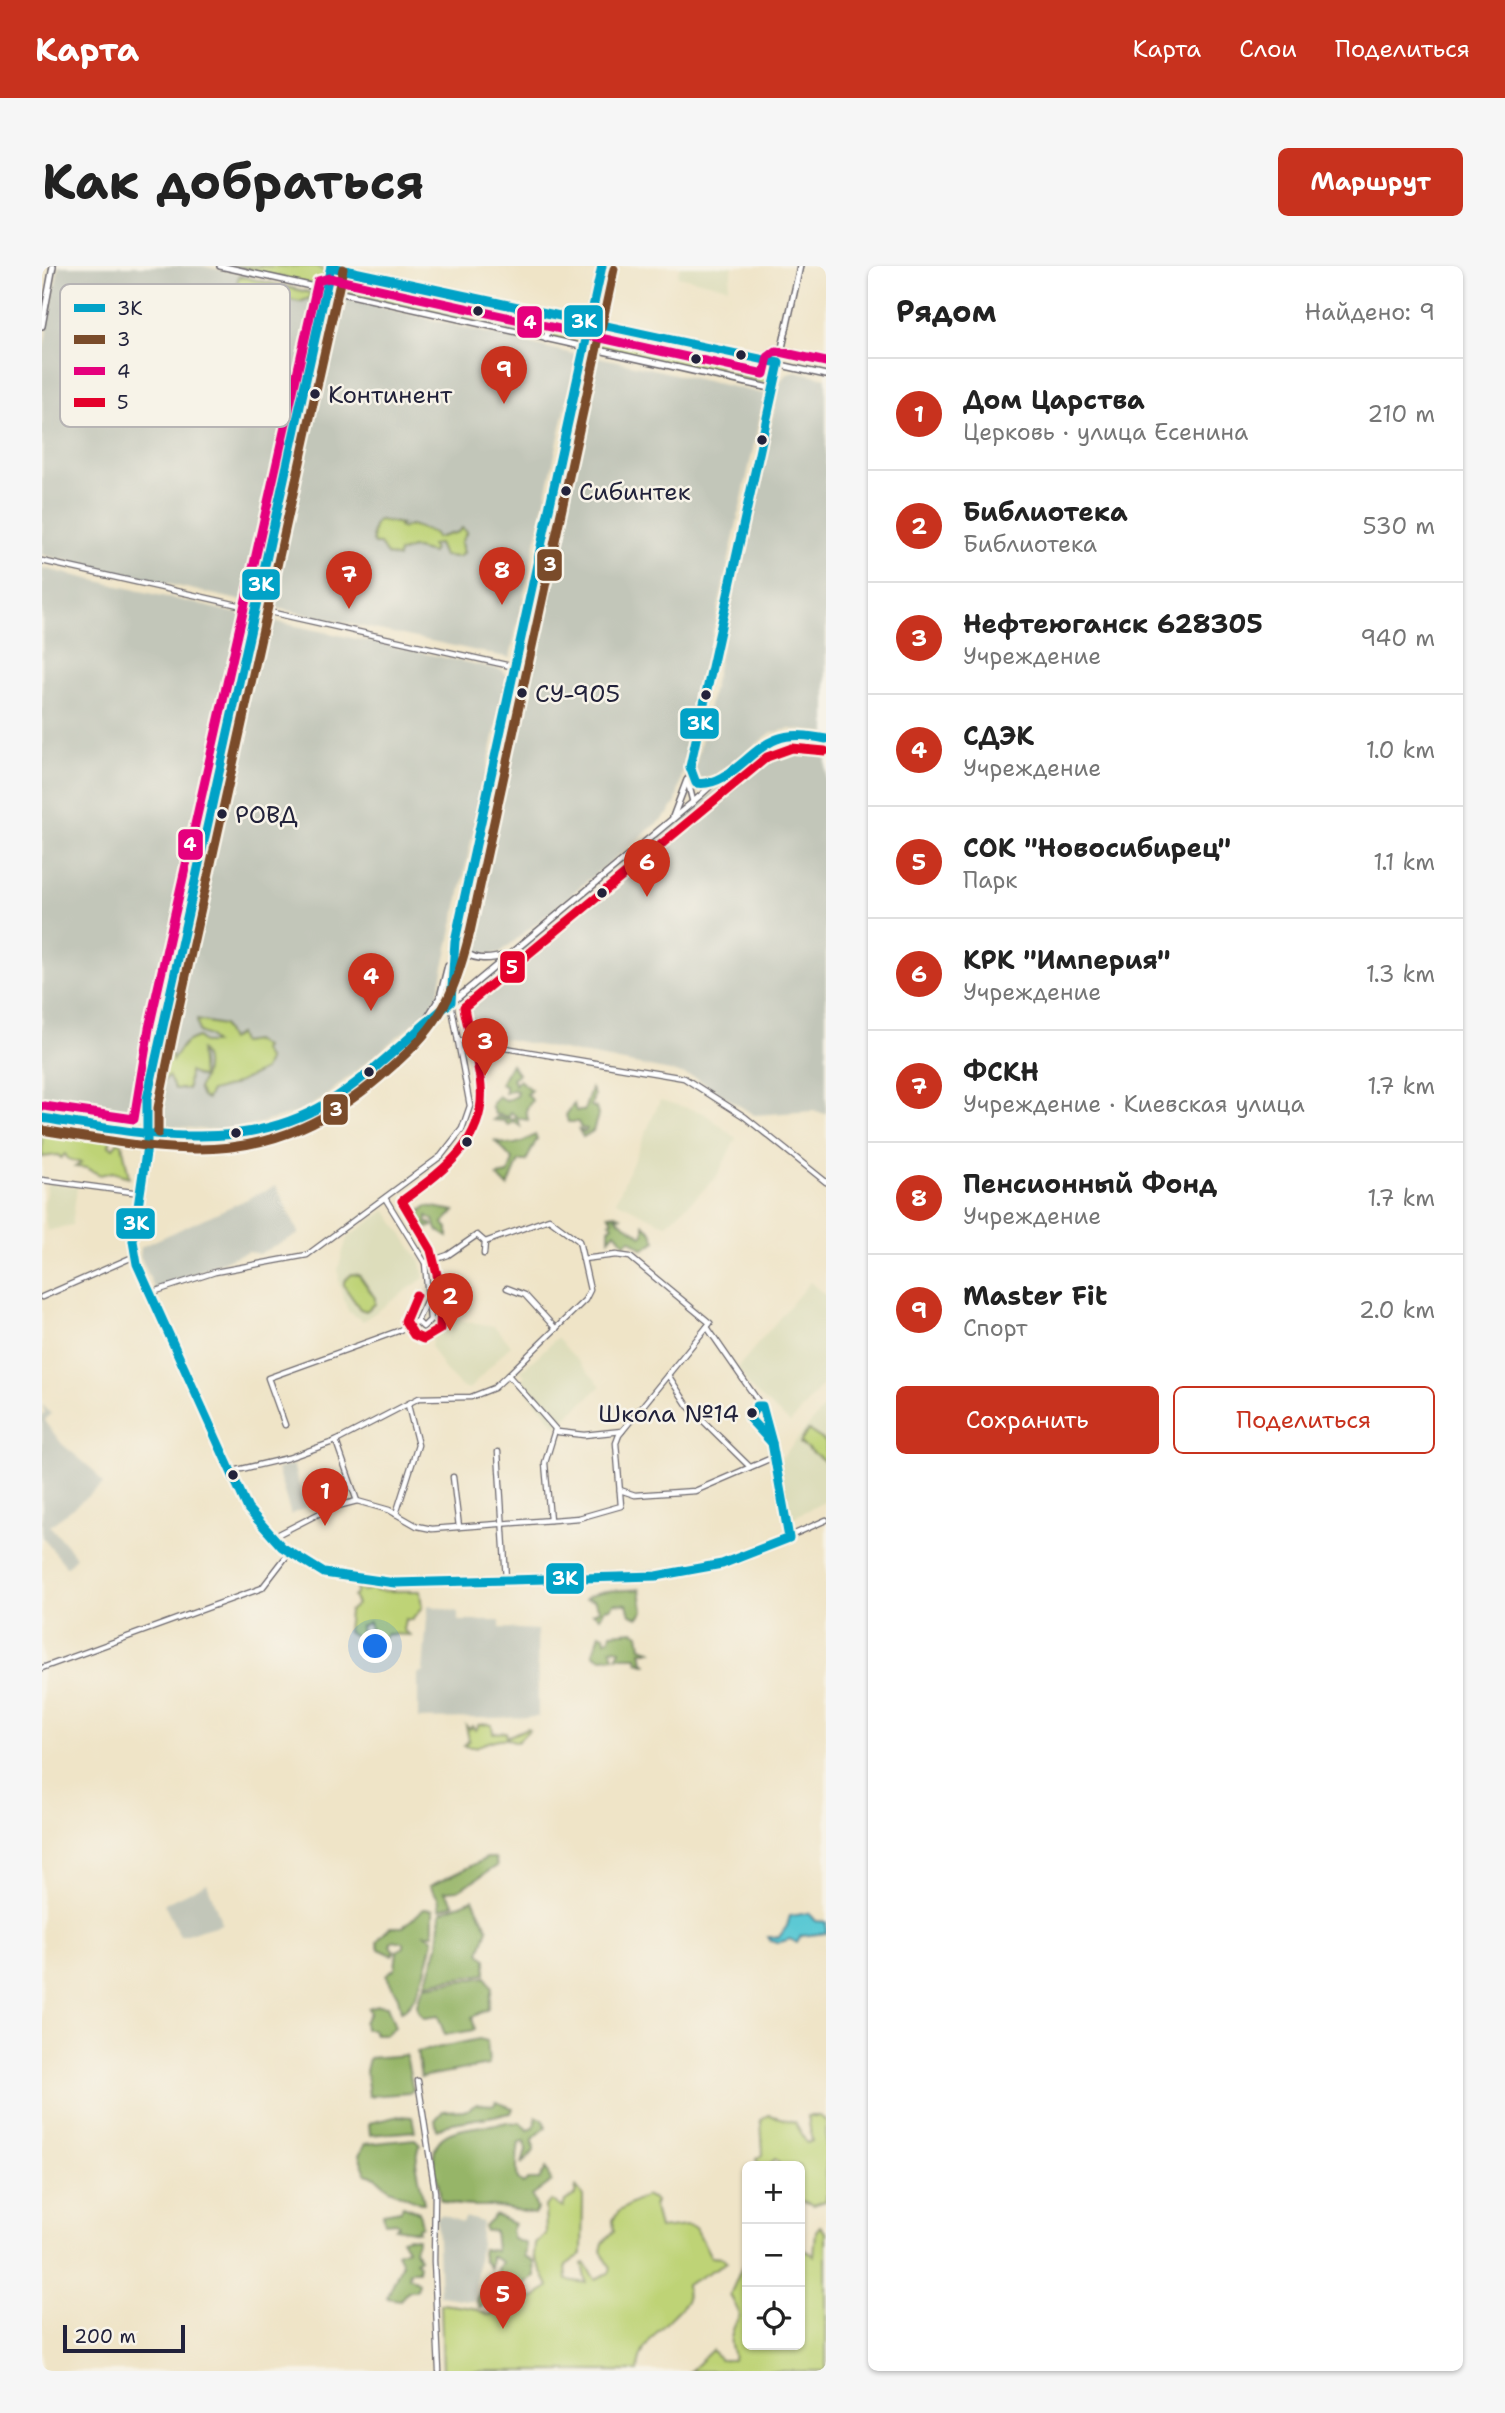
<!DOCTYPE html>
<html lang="ru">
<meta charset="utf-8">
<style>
:root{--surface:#fff;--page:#f6f6f6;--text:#222;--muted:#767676;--line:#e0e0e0;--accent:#c8321e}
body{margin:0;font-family:"Shantell Sans",sans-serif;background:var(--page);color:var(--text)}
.controls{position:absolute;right:21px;bottom:21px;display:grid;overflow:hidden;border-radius:10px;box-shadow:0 2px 5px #0004}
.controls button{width:63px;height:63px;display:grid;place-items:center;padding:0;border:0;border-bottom:2px solid var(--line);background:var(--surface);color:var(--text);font:35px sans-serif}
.scale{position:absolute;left:21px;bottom:18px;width:122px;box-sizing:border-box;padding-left:7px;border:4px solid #22223b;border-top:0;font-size:19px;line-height:24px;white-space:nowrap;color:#22223b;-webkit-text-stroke:5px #f7f3e8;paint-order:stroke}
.you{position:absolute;left:334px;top:1381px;width:24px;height:24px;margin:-18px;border:5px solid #fff;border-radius:50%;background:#1a73e8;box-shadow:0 0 0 10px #1a73e833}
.badge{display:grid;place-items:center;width:46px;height:46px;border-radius:50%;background:var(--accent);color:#fff;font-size:23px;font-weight:700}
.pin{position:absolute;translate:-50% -58px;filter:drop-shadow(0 2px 4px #0008)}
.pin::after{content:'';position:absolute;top:37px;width:24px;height:21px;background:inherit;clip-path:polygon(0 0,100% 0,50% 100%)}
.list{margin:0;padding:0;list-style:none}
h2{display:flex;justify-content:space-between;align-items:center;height:91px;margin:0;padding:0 28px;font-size:30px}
h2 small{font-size:23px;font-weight:400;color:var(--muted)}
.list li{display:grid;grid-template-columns:46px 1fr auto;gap:21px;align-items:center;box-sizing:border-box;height:112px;padding:0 28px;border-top:2px solid var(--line)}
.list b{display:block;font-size:26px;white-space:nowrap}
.list p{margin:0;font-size:23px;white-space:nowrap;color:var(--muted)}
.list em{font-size:23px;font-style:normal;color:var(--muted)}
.actions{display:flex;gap:14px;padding:21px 28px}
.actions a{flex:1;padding:16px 0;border:2px solid var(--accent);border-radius:10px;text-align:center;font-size:24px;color:var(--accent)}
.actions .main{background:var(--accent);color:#fff}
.icon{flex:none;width:38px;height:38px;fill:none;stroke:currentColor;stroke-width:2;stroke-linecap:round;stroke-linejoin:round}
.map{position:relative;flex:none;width:784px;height:2105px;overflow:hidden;border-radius:10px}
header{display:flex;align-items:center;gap:42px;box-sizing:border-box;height:98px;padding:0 35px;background:var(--accent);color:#fff}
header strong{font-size:33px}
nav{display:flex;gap:38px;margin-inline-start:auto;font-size:24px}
.intro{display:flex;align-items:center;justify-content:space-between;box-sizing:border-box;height:168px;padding:0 42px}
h1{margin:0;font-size:49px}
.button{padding:18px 32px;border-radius:10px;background:var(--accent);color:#fff;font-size:24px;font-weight:700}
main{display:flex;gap:42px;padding:0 42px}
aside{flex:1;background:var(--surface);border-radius:10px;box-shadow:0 2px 5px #0004}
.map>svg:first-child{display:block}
</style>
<header>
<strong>Карта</strong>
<nav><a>Карта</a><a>Слои</a><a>Поделиться</a></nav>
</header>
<div class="intro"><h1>Как добраться</h1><a class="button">Маршрут</a></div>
<main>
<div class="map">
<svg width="784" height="2105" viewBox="0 0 784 2105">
<rect width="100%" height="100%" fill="#f7f3e8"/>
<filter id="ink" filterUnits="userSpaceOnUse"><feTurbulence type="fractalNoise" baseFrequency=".0143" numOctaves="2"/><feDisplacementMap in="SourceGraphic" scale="14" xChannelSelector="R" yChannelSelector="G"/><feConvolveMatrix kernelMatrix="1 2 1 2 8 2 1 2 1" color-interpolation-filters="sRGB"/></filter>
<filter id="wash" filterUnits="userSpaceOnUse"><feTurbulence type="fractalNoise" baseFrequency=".00686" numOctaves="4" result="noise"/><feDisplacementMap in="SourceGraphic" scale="28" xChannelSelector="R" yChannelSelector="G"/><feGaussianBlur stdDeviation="1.57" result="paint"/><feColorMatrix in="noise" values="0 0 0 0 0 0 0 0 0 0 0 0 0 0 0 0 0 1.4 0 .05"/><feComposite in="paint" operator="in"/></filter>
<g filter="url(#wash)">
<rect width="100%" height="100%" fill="#efe4c7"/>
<!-- built -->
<g fill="#ddb">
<path d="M638,0H691L686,21L635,10Z"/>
<path d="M618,834L662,847L694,872L674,912L624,959L574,935Z"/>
<path d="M5,917L35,921L30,959L5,965L2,942Z"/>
<path d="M344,944L379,996L382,1012L321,1055L306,1045L297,1018L296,1003L305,972Z"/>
<path d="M768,1016L784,1030V1115L748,1157L708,1122L696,1101Z"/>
<path d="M405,1052L452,1060L469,1079L427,1123H422L404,1106L389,1081L391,1068Z"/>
<path d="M515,1072L559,1120L514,1160L477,1115L483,1110L479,1105Z"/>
<path d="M784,1139V1235L746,1254L736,1196Z"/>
</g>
<!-- industrial -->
<g fill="#c2c6b9">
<path d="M17,0H161L273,26L276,30L209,337L0,289V91Z"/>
<path d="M301,32L535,89L468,392L220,339L284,47L289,38Z"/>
<path d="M552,90L723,128L634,536L626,548L458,687L436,689L423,683L418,674L545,94Z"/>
<path d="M753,105L784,112V467L747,463L729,467L673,510L658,513L653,503L738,117L744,109Z"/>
<path d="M0,302L206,350L95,850L93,854L83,858L0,846Z"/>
<path d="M217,352L460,404L465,411L396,728L388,744L280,833L257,846L205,861L164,864L110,857L107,839Z"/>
<path d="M748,475L784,479V848L771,845L712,849L654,812L633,806L454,771L456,761L431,756L417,759V745L422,734L435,720L717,488Z"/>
<path d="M234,920L257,968L216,988L206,985L113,1024L98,990L99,981Z"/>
<path d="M0,1138L9,1148L3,1154L7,1161L20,1178L51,1204L61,1218L8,1260L34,1291L25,1301L0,1271V1150L3,1147Z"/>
<path d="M251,1199L264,1241L249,1249L235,1203Z"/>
<path d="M386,1339L416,1346V1355H458V1362L495,1364L496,1451L376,1453V1407L381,1406Z"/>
<path d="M165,1617L180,1658L138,1670L122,1638Z"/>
<path d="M400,1949L420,1956L423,1951L440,1956L432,2035L398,2030L395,1951Z"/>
</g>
<!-- green -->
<g fill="#bed376" stroke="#707a58" stroke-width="2">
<path d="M190,0H274L283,5L280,18L276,20Z"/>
<path d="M300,8L504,50V55L488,51L485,62L503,64L504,67L501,70L296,25L292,21L294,9Z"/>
<path d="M197,10L269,27L268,32L258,36L193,23Z"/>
<path d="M512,52L539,59L543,65L540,75L536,78L508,72Z"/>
<path d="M562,62L678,88L677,104L713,112L717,97L727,99L731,104L728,116L721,117L556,82L551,77L552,67Z"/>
<path d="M337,254L359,258L357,260L359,262L369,259L392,267L394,272L416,266L420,262L425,266L419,276L421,287L417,291L401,290L396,278L389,279L392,283L390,287L370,282L357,287L356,292L345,289L338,278H332C329,271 330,259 337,254Z"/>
<path d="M155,754L181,759L188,774L196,768L199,777L212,775L222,781L220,784L226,794L222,804L189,820L169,825L165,833L160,831L156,822C163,812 167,794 158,784L160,812L147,806L146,823H133L126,810L119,817L114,807L121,781L129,784L130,795C139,782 139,776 156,771L162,777H172L167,770L157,766Z"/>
<path d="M0,863L65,872L69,873L67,880L71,882L76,876L80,877L87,911L70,906L58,909L45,902L33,901L39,897L26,893L23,888L19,892L16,889L0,891Z"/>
<path d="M310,1008L317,1009L333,1032V1038L324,1045L318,1043L302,1020V1015Z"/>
<path d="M766,1164L784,1176V1196L758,1177Z"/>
<path d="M314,1322L321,1326L330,1322L334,1325H378L380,1342L370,1354L363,1353L361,1364L368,1369L345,1368L331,1381L327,1356L319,1360L317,1372L305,1365L307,1345L315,1338L311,1331L314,1328Z"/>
<path d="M445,1458L450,1459L451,1467L464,1466L465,1471L485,1462L487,1464L475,1476C451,1465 440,1486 422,1480L427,1474L424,1460L428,1463L430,1460L433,1464L436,1459Z"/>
<path d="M727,1849L753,1856L765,1877L770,1875L766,1850H778L784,1855V1935L771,1939L758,1934V1900H739L733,1893L726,1900L716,1898L714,1893L721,1889L719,1854Z"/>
<path d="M534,1921L541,1930L540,1988L524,1999L525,2014L544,2017L540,1998L542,1997L553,2013L567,2007L569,2002L559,1985L561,1977L572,1965L571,1954L577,1945L603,1930L614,1935L612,1941L617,1963L645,1960L654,1962L669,1991L681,1992L685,1996L644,2019L645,2035C628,2056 596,2076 596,2105H401L399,2038L431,2042L447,2049L495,2031L507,2020L492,1989L493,1978L504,1968L503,1940L509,1935L521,1942L523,1935L533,1929Z"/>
<path d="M778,1960L784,1967V2105H648L670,2084L678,2094H691C693,2086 687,2080 689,2072C694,2045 704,2058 688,2029L703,1994H705V2079H758V1979L772,1990L774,1965Z"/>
</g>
<!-- forest -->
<g fill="#96b567" stroke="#5c6c51" stroke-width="2">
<path d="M469,798L476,808L470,812L473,819L477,814L489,824L485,828L490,834L484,844L486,854L475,852L478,860L472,856L466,859L462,855L451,854L455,851L472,854L474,850L469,846L467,851L453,848L449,840L456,830L464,835L474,830L475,825L471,824L463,827V820L458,818Z"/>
<path d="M549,823L552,829L549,840L554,842L556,849L551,865L541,871L537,864L543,866L545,863L539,862L536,856H526L524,849L532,838L534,845H542Z"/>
<path d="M493,869L495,873L484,895H477L466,921L455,910L466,908L471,894L452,874C468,882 478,878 493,869Z"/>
<path d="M385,940L413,945L401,957L406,962V971L395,964L392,954L385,950V958L389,957L391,960L386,962L377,958L375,950L372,951Z"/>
<path d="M574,948L580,951L574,950C580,961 592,961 599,970L602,968V959L610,966L614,975L601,983L588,973L583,978L573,966L567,973V963L571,959L568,956L571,954L567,949Z"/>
<path d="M598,1323L601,1345L596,1351L588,1348L585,1338L572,1337L568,1342L562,1343L558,1351L551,1347L558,1344L552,1334L544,1333C556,1321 581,1326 598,1323Z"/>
<path d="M592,1365L597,1368L599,1381L612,1385H599L601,1395L606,1399L596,1396L595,1391H575L578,1384L574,1382L569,1383L572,1391L558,1392L551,1388L558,1368L562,1369L563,1375L568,1372L569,1367Z"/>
<path d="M445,1592H453L455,1600L416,1624L403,1625L412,1638L398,1643L396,1632L388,1620Z"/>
<path d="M431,1633L446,1663L438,1686L444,1693V1708L384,1717L396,1680L399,1646Z"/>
<path d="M382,1643L391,1644V1668H383L391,1673C388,1690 376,1740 359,1745L356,1731L344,1709L353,1702L355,1685L362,1681V1676L351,1674L348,1679L353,1685L350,1689L337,1683L335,1675L348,1661H361Z"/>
<path d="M444,1711L450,1722L446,1743L430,1751L433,1764L403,1769L396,1750L382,1752C369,1742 377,1732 383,1720Z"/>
<path d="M335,1739L345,1740L353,1761L344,1768H333L330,1763H323L322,1756L328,1747L326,1742Z"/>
<path d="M437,1773L445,1775L447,1799L379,1811L375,1786Z"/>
<path d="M364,1789L371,1824L367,1827L327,1830L324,1805L327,1792Z"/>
<path d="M454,1836L471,1842L469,1847L405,1858L395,1864L393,1854L401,1845L425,1844L435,1838L452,1839Z"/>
<path d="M357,1850L370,1851L373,1865L328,1869L327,1857Z"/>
<path d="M494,1851L501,1853L504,1861L491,1873L492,1885L480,1898L484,1884L483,1875L477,1876C475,1888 474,1902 476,1914L481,1918L486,1914H497L504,1902L509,1916L490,1930L495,1943L493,1948C482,1946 457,1940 447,1940C429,1940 414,1941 398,1933C399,1919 391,1905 392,1890C393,1857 441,1863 465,1856L471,1858L478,1856L486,1864L492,1862Z"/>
<path d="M373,1873L378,1878L374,1896L382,1937H378L347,1923L334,1911L324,1908L317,1889L323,1878Z"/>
<path d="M361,1940L377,1946L380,1960L376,1962L377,1966L353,1962L357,1959L354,1956L343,1957L341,1947L359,1944Z"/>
<path d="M453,1949L472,1958L469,1964L471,1973L484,1978L482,1990L492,1995L493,2011L483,2017L489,2033L460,2037L453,2033L454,2039L451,2040L447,2033L438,2042L434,2033L447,2009L456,2008L455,2003L460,1996L449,1990L448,2002L441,1993L440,1983L454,1985L452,1964L444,1965L442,1960Z"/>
<path d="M366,1971L376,1972L372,1983L378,1992L374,1995L377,1999L376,2005H368L367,2011L376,2017L374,2025H366L358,2034L345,2032L360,1997L355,1987L365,1983L359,1973Z"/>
</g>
<!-- water -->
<path fill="#5cc9d4" stroke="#3f7688" stroke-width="2" d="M767,1647L774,1655L784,1656V1667L759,1670L755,1677L748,1673L735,1677L728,1675L726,1671H737L745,1660L748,1650Z"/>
</g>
<g filter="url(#ink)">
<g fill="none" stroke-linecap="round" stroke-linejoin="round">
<!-- minor casing -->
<g stroke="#6a666c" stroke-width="7">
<g id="minor">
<path d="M0,295L473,401"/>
<path d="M649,506L657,520L670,518"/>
<path d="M651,536C675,516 714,474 745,470C758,468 771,471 784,473"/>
<path d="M416,774L642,812L703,851L784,916"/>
<path d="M104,867C109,910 82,955 95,998C113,1044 135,1089 156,1135C195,1224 220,1309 334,1315L646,1306L692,1295L784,1254"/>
<path d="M0,914L98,927"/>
<path d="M343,932L383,997L388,1054L381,1061L375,1055"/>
<path d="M443,976L507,953L537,975L548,1024L543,1034L466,1109"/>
<path d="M383,997L406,989L435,969L443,976L442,988"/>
<path d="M465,1022L483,1029L514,1063"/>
<path d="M108,1027L173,1006L265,989L399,890L420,863L428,840L409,737"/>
<path d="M0,1031L93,990"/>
<path d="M665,1061L725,1148L747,1272"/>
<path d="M626,1109L646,1140L708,1201"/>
<path d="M243,1159L226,1112L356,1065L375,1055L387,1029"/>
<path d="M294,1175L315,1235"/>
<path d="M456,1186L464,1313"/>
<path d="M187,1206L246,1192L294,1175L377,1132L429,1131L452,1122L466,1109L516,1166L542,1169L580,1165"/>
<path d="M411,1211L417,1261"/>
<path d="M578,1224L593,1229L653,1225L732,1191"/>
<path d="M354,1248L376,1179L366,1139"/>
<path d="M508,1254L503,1197L513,1164"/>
<path d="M229,1272L288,1242L315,1235L347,1244L375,1260L390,1263L537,1252L579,1240L574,1177L577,1169L668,1057L588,991L574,989L541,993"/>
<path d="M0,1402L220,1322L247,1287"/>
<path d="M376,1815L393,1926L392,1995L397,2105"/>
</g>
</g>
<!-- major casing -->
<g stroke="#6a666c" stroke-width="8">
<g id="major">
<path d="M178,0L732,123"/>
<path d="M288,0L784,109"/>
<path d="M0,60L11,0"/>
<path d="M504,73L509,48"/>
<path d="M631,551L645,514"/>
<path d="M416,669L417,680C429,696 447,694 465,689"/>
<path d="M409,736L413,675L560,0"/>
<path d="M384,754L398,731L406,699"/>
<path d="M0,852C108,868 211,895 306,823L651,536L647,520L648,501L758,0"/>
<path d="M104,867V841L119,765L289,0"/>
</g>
</g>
<!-- minor -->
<use href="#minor" stroke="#fff" stroke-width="4.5"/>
<!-- major -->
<use href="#major" stroke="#fff" stroke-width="5"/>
<!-- bus-1 casing -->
<g stroke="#f7f3e8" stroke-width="14">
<g id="bus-1">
<path d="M289,0L105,833V880L91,975L95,998L206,1243L240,1281L282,1307L353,1317L614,1310L680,1298L747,1272L730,1177"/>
<path d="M289,1L737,97L648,501L654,517C686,522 707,483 735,473C750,467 768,470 784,473"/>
<path d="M0,852C95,867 198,890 285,837C330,809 368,769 409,736L413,675L560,0"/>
<path d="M715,1140H720L730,1177L707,1152Z"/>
</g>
</g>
<!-- bus-2 casing -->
<g stroke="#f7f3e8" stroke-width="14">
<g id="bus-2">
<path d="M0,864C136,886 224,908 338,811C395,763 410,738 428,666L572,3"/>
<path d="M116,867V842L131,768L301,3"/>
</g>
</g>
<!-- bus-3 casing -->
<g stroke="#f7f3e8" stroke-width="14">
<path id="bus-3" d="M2,840L92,853L107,762L276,15L287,12L722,108L726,91L734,85L784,96"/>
</g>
<!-- bus-4 casing -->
<g stroke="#f7f3e8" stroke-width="14">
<g id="bus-4">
<path d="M399,1025L389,984L360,935C399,906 444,876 439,821C437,794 426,768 422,741L725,491L750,482L783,485"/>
<path d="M374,1029L363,1055L372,1069L381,1073L398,1063L399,1030"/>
</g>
</g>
<!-- bus-1 -->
<use href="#bus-1" stroke="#02a2c7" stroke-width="9"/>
<!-- bus-2 -->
<use href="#bus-2" stroke="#7a4b2a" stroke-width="9"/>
<!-- bus-3 -->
<use href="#bus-3" stroke="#e5007d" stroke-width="9"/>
<!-- bus-4 -->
<use href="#bus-4" stroke="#e4002b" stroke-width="9"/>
</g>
</g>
<!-- markers -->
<g fill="#22223b" stroke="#f7f3e8" stroke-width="2.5">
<circle cx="436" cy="45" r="6"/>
<circle cx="699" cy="89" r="6"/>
<circle cx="654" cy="93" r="6"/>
<circle cx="273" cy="128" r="6"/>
<circle cx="720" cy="174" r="6"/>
<circle cx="524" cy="225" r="6"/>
<circle cx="480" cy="427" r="6"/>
<circle cx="664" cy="429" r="6"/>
<circle cx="180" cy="548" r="6"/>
<circle cx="560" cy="627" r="6"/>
<circle cx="327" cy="806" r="6"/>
<circle cx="194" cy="867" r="6"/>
<circle cx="425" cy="876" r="6"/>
<circle cx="710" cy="1147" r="6"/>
<circle cx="191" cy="1209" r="6"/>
</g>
<g text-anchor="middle" stroke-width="5" stroke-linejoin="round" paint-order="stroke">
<!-- bus labels -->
<g font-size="24" fill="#22223b" stroke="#f7f3e8" text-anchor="start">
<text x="286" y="137">Континент</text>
<text x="537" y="234">Сибинтек</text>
<text x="493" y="436">СУ-905</text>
<text x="193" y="557">РОВД</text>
<text x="697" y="1156" text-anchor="end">Школа №14</text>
</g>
</g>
<!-- legend -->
<rect x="18" y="18" width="230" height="143" rx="10" fill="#f7f3e8" stroke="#b7b4b4" stroke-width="2"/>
<rect x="32" y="38" width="31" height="8" fill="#02a2c7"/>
<rect x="32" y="69" width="31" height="9" fill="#7a4b2a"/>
<rect x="32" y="101" width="31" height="8" fill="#e5007d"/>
<rect x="32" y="132" width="31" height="9" fill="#e4002b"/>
<g font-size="19" fill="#22223b">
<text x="75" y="49">3К</text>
<text x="75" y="80">3</text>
<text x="75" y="112">4</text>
<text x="75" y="143">5</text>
</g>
<g stroke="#f7f3e8" stroke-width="2.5">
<rect x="521" y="38" width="41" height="34" rx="7" fill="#02a2c7"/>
<rect x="474" y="39" width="27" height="34" rx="7" fill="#e5007d"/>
<rect x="494" y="282" width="27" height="34" rx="7" fill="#7a4b2a"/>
<rect x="199" y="302" width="40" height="33" rx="7" fill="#02a2c7"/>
<rect x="637" y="441" width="41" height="33" rx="7" fill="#02a2c7"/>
<rect x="135" y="562" width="27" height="33" rx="7" fill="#e5007d"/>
<rect x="457" y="684" width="27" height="34" rx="7" fill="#e4002b"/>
<rect x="280" y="827" width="27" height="33" rx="7" fill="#7a4b2a"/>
<rect x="73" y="941" width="41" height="33" rx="7" fill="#02a2c7"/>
<rect x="503" y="1296" width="40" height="33" rx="7" fill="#02a2c7"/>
</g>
<g font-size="19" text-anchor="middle" font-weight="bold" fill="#fff">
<text x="542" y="62">3К</text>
<text x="488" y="63">4</text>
<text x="508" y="305">3</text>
<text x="219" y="325">3К</text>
<text x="658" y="464">3К</text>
<text x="148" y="585">4</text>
<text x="470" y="708">5</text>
<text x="294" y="850">3</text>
<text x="94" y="964">3К</text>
<text x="523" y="1319">3К</text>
</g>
</svg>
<div class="controls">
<button>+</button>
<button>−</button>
<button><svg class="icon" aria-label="locate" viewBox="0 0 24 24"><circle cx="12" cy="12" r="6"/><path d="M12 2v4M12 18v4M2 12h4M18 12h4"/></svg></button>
</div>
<div class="scale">200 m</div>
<div class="you"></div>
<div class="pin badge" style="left:283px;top:1260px">1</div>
<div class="pin badge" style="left:408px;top:1065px">2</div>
<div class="pin badge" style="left:443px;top:810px">3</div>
<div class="pin badge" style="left:329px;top:745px">4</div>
<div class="pin badge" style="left:461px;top:2063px">5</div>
<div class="pin badge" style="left:605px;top:631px">6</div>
<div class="pin badge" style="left:307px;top:343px">7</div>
<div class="pin badge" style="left:460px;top:339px">8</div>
<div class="pin badge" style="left:462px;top:138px">9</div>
</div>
<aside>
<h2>Рядом<small>Найдено: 9</small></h2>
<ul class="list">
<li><span class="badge">1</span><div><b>Дом Царства</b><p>Церковь · улица Есенина</p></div><em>210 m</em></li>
<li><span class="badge">2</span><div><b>Библиотека</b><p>Библиотека</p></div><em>530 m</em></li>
<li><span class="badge">3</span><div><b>Нефтеюганск 628305</b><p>Учреждение</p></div><em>940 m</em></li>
<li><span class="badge">4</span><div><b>СДЭК</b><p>Учреждение</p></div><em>1.0 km</em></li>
<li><span class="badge">5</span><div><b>СОК &quot;Новосибирец&quot;</b><p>Парк</p></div><em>1.1 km</em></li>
<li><span class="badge">6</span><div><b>КРК &quot;Империя&quot;</b><p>Учреждение</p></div><em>1.3 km</em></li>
<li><span class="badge">7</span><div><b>ФСКН</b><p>Учреждение · Киевская улица</p></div><em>1.7 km</em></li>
<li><span class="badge">8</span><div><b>Пенсионный Фонд</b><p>Учреждение</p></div><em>1.7 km</em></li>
<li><span class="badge">9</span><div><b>Master Fit</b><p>Спорт</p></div><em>2.0 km</em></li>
</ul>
<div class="actions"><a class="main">Сохранить</a><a>Поделиться</a></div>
</aside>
</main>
